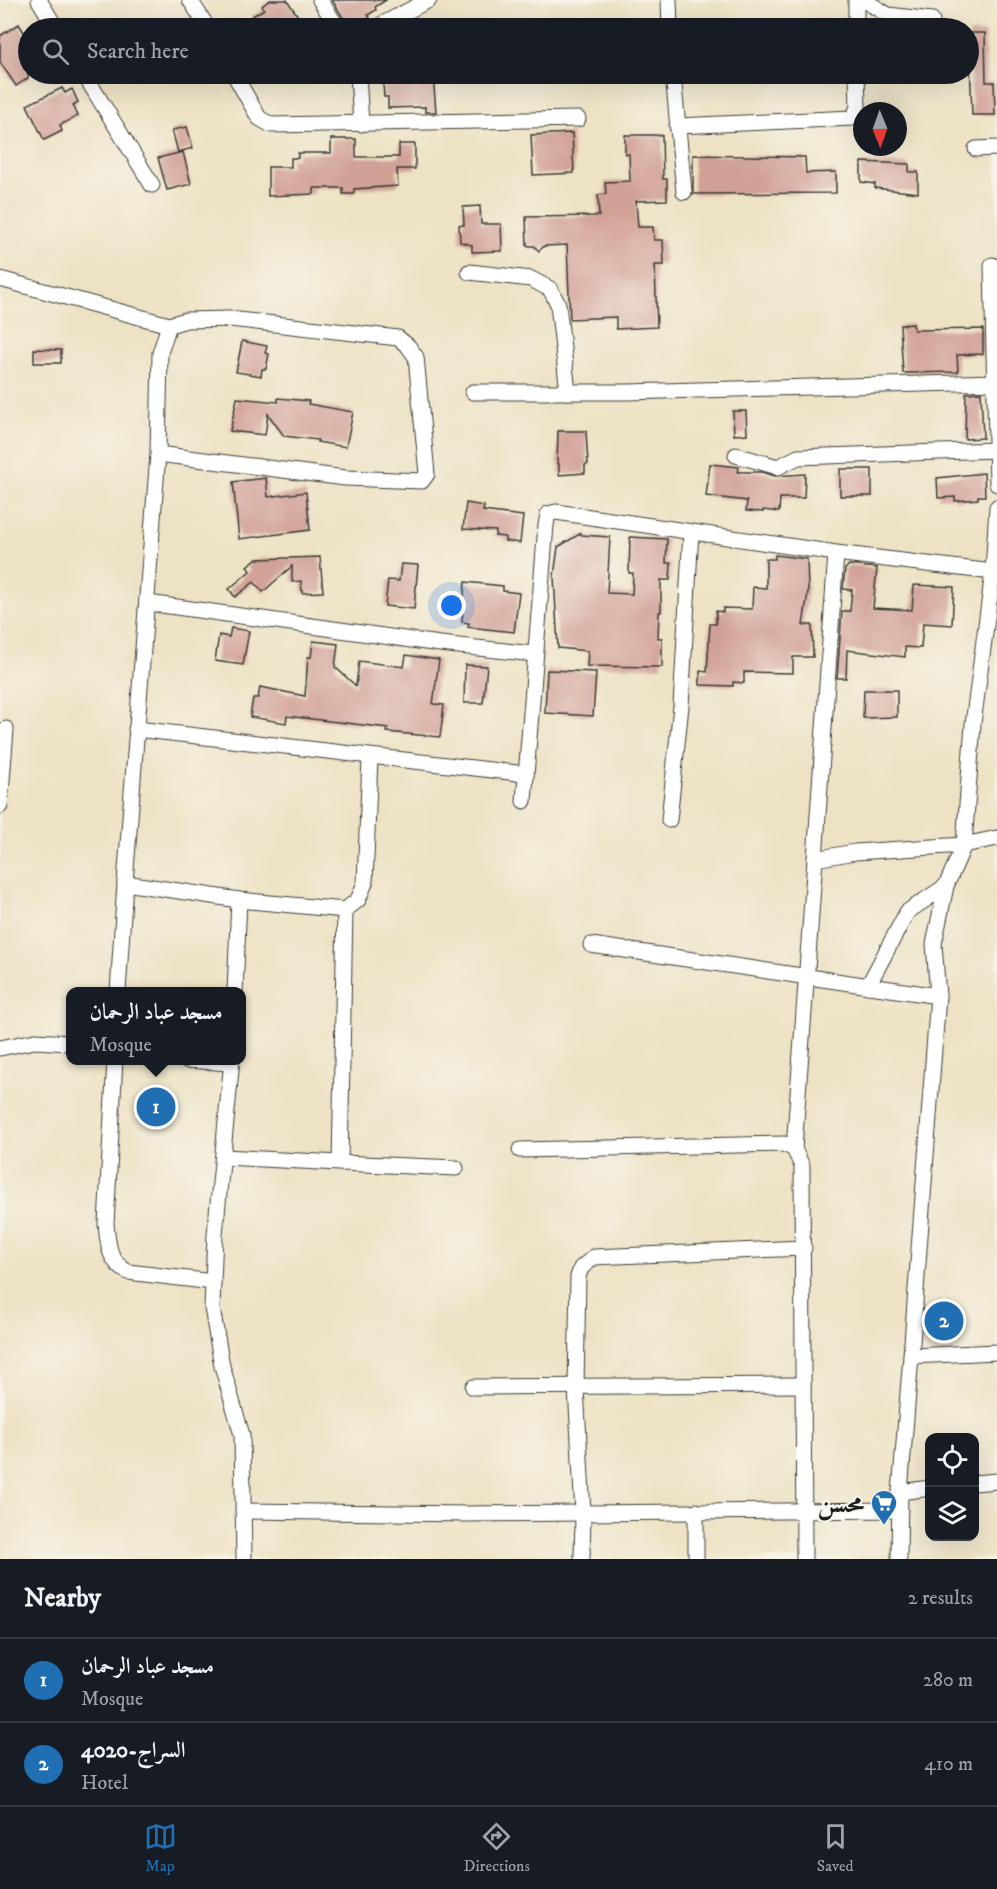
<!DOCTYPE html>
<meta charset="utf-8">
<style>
:root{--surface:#171b24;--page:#242831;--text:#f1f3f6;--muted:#9ea1a6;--line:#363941;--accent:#1f6fb2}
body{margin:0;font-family:"IM FELL DW Pica",Amiri,serif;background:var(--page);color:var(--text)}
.controls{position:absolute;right:18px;bottom:18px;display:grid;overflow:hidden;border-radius:12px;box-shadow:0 6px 24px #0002}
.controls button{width:54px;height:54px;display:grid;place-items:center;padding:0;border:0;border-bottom:2px solid var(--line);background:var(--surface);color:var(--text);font:30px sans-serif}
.compass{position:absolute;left:853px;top:102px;width:54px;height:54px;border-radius:50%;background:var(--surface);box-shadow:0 6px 24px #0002;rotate:179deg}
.you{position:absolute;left:452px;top:606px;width:21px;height:21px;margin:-15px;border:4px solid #fff;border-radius:50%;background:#1a73e8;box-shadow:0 0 0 9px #1a73e833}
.badge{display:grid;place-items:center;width:39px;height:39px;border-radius:50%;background:var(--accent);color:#fff;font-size:20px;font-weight:700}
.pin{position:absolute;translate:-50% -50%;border:3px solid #fff;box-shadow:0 2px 6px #0006}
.popup{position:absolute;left:66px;top:987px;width:180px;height:78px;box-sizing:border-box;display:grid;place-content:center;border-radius:12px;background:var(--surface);filter:drop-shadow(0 2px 4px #0005);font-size:20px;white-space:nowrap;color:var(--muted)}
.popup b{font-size:22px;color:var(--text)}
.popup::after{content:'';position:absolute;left:50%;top:100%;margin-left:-12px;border:12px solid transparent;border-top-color:var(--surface)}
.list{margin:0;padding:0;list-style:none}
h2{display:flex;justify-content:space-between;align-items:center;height:78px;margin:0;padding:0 24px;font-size:26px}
h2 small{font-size:20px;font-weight:400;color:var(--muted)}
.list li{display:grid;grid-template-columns:39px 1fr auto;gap:18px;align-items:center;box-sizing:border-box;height:84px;padding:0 24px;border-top:2px solid var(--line)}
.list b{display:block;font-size:22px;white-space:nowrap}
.list p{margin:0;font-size:20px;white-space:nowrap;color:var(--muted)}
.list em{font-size:20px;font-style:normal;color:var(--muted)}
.icon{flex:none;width:33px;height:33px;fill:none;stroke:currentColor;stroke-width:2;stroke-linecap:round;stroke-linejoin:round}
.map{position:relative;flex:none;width:997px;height:1559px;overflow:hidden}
.search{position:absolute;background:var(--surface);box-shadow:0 6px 24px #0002;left:18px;right:18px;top:18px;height:66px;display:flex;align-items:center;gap:15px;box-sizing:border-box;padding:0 21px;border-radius:33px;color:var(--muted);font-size:22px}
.sheet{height:246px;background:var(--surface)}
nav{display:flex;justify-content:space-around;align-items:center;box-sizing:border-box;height:84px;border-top:2px solid var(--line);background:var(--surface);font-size:16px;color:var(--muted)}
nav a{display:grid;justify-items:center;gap:3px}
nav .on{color:var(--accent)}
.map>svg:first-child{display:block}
</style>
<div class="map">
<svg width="997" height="1559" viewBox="0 0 997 1559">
<rect width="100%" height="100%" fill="#f7f3e8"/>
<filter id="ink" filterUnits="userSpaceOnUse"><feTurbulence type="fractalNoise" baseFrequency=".0167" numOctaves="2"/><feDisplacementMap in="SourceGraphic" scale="12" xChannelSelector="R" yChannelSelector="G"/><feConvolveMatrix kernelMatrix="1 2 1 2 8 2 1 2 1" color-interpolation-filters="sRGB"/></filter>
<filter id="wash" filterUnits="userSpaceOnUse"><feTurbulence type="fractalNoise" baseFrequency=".008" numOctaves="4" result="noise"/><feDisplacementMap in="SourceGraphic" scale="24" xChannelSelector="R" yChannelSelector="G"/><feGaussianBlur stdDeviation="1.35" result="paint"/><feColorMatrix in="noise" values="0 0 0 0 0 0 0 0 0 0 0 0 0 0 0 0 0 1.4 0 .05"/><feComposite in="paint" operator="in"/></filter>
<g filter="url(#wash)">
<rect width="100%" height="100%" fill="#ede2c4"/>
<g id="blocks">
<!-- building -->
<g fill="#d1a096">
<path d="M270,0H287L306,28H259L251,17L264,9L262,6Z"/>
<path d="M332,0H386L375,7L376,10L368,15L370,17L358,25L355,19L347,24Z"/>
<path d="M19,24L28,39V78L16,86L0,62V36Z"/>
<path d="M969,33H985L986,82H994L995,115H972Z"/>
<path d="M379,74H433L436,112H425V107L388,108V97H384L383,83Z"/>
<path d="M62,88L65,93L72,89L78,102L73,105L78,116L60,125L62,131L44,140L27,105Z"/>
<path d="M187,127L193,148L178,152L172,130Z"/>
<path d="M572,133L574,173L533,175L531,135Z"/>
<path d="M625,135H662L663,179H667V200L636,201L638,227H653L654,240H663L664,265H655L657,327L616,329V317L570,319L567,245L544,246L539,251L534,246H527L526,217L599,216L598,195L606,194L605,182L630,181L629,154H625Z"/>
<path d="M331,139H356V157H399V144H415V169H397L398,186L354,189V194H343V188H314V194L268,196V167H291V158H298V153H331Z"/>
<path d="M183,152L191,184L167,190L158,158Z"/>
<path d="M693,155L805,157L806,173L836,172V193L693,194Z"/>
<path d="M861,162L909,164V172H918V193L875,188V184L861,182Z"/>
<path d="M480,206L481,224H501L502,251L472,252V245L460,242L459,225H464L463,207Z"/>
<path d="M913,324L914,330L983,329V354L957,355L958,372L903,373L900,325Z"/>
<path d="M242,341L267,346L265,353L269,354L266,369H262L261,376L236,372Z"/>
<path d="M34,349L61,350V363H34Z"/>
<path d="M981,392L983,438L965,439L966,393Z"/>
<path d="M237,398L278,402V398L309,401L308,404L353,412L346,447L317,442L318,440L284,436L268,414L265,435L230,431Z"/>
<path d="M733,411H746L747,434L734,435Z"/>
<path d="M558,431H586L588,464L585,465V473L559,475V464H557Z"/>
<path d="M710,464L739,467L738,472H762L775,476L805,474L804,498H780L779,512L763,510V512L746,511L747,501L706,496Z"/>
<rect x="840" y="469" width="32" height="27"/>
<path d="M984,473L985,496H978V499L955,501V497L938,498L937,478Z"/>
<path d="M266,478L268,497L306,492L310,530L239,539L233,482Z"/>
<path d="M466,503L484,506L483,511L523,516L520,543L505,541V537L495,536L496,531L463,529Z"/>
<path d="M581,533L582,535L610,537L607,593L632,594L633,573H629L630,537L667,539L666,563H671L670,580H661V612H659L658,638H662V667L587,666L588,651L558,648L554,576L558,547Z"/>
<path d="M775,555L807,559L808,592L803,625H812L813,657H793V673L744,672V683L733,682V686L700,685V671L707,672L710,624H716V611L723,612V608L752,609L753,587L766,588V559H775Z"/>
<path d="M320,557L323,592L302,593L301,581L292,582V566L263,592L254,582L235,597L229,589L250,571L247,566L256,559Z"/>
<path d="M401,564L418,565L414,609L385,606L388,580L399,581Z"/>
<path d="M849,565L877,568L873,608L912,610L914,585L954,587L952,625L923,623L921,648L905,647V657L847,650L846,678H837L842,611H850L852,590L843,589L845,569Z"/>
<path d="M465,582L503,586V591L519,593L514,632L468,627L469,623L462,622Z"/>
<path d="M231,628L249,631L243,665L215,661L219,635L229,637Z"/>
<path d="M313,641L338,644L335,667L356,686L359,661L404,667L406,655L439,660L433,704L444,705L440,737L387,732L388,728L287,716L286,723L250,717L253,698H258L260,687L305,696L308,657H311Z"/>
<path d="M465,665L487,666L483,703H464Z"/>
<path d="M547,670L596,672L593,716L545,713Z"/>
<path d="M864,690H897V717L863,718Z"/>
</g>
</g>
</g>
<g filter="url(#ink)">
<use href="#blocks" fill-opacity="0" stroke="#3b3a35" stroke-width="1.5"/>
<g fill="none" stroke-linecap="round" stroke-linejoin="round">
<!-- minor casing -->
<g stroke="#3b3a35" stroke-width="17">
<g id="minor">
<path d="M39,0L56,28"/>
<path d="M190,0L208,28"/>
<path d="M320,0L338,28"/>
<path d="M669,0L670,28"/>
<path d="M856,0V28"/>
<path d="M864,0L888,15L932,20"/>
<path d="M375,28L429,0"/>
<path d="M84,74L152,185"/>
<path d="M234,74L259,118L271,125L578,119"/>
<path d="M358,74L361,124"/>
<path d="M673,74L684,192"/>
<path d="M677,126L853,118L858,107L857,74"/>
<path d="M976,149L997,148"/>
<path d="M992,265L997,484"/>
<path d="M469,272L531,279L550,289L558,304L568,392"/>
<path d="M0,279L169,325"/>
<path d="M473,392H627L996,382"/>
<path d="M158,454L345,478L422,481L427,474L416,357L408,346L398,338L230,319L186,320L169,325L160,353L158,454L125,883L239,900L345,910L358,900L365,883L370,758"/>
<path d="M736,455L778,467L798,457L996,450"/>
<path d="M993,572L997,507"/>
<path d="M148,603L440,644L534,654"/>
<path d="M136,729L526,774"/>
<path d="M524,801L546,525L548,514L556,512L836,553L993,572L973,724L964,845L997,838"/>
<path d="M0,806L6,729"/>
<path d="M669,820L681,706L691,532"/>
<path d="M815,859L836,553"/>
<path d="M345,910L340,1163L456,1168"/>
<path d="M591,945L938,996"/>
<path d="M868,986L907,912L946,886"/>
<path d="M118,992L125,883"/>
<path d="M235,992L239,900"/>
<path d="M0,1048L35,1041L70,1043"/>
<path d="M115,1060L106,1224C108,1243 108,1262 128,1272L213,1282"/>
<path d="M186,1060L231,1063"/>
<path d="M232,1060L215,1234L212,1308L222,1366L242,1435L244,1559"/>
<path d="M794,1149L815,859L855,852L964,845L946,886L934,944L938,996L911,1356L997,1352"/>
<path d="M520,1150L784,1144L794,1149L802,1166L804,1559"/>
<path d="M223,1157L340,1163"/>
<path d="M473,1387L803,1385"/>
<path d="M974,1483L997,1481"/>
<path d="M900,1492L911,1356"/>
<path d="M243,1511L467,1514L900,1510"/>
<path d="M696,1511V1559"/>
<path d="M582,1559L583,1513L576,1388L578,1277L581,1268L594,1257L804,1248"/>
<path d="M899,1559L900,1492L930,1488"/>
</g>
</g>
<!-- minor -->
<use href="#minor" stroke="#fff" stroke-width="15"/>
</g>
</g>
<!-- icons -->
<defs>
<g id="supermarket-pin" transform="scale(1.35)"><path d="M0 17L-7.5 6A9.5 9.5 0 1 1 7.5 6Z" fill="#1f6fb2" stroke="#f7f3e8"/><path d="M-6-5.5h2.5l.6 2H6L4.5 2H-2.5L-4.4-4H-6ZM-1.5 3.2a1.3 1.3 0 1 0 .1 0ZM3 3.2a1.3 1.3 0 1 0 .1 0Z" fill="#fff"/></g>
</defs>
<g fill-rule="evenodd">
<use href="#supermarket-pin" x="884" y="1503"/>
</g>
<g text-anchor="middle" stroke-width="4.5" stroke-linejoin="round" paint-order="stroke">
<!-- poi labels -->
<g font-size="26" font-weight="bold" fill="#1c1c1c" stroke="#f7f3e8" text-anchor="end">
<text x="864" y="1512">محسن</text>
</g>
</g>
</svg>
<div class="controls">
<button><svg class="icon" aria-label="locate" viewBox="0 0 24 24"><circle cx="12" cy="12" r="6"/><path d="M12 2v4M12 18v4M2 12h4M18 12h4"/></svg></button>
<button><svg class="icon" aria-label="layers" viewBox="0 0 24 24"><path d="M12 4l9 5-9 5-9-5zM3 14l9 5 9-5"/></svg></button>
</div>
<svg class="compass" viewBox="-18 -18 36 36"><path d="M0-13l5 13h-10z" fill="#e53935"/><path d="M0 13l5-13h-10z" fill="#9ea1a6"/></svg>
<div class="you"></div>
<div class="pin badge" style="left:156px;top:1107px">1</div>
<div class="popup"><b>مسجد عباد الرحمان</b>Mosque</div>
<div class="pin badge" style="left:944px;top:1321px">2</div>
<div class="search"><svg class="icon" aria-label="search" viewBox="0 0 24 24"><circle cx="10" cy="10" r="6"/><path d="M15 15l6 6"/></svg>Search here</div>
</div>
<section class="sheet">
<h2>Nearby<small>2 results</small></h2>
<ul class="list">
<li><span class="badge">1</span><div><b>مسجد عباد الرحمان</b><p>Mosque</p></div><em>280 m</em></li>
<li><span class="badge">2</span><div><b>السراج-4020</b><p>Hotel</p></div><em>410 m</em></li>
</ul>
</section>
<nav>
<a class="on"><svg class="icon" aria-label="map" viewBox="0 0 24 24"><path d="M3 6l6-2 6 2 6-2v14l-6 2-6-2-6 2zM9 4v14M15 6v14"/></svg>Map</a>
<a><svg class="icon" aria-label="directions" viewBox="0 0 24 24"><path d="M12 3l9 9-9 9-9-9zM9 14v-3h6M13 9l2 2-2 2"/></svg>Directions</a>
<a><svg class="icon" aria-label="saved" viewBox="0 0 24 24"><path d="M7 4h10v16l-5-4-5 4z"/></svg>Saved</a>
</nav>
